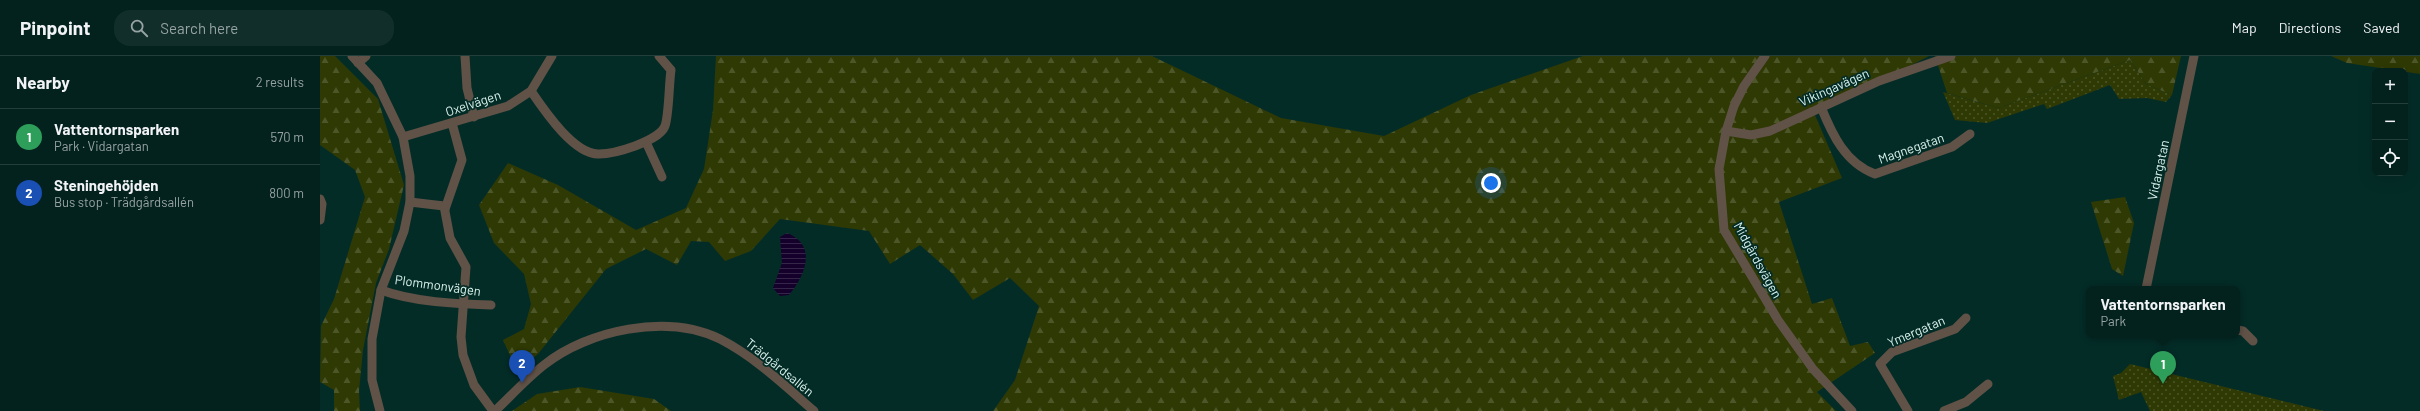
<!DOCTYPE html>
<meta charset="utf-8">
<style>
:root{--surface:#03211d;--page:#112e2a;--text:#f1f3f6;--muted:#97a3a4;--line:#243e3b;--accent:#b45309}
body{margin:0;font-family:Barlow,sans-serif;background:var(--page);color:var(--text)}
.controls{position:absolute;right:12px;top:12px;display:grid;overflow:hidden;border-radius:8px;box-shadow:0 4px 16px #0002}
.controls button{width:36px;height:36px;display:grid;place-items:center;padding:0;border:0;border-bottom:1px solid var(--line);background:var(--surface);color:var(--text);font:20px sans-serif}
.you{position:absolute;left:1171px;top:127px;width:14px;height:14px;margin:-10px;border:3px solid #fff;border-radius:50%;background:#1a73e8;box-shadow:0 0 0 6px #1a73e833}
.badge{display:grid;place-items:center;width:26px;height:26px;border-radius:50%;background:var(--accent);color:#fff;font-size:13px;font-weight:700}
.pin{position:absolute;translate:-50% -33px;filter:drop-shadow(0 1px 2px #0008)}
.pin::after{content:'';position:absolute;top:21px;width:14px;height:12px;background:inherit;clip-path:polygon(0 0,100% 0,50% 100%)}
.popup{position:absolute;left:1766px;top:230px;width:154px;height:52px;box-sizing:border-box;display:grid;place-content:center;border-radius:8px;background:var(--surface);filter:drop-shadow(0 1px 3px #0005);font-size:13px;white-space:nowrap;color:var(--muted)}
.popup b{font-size:15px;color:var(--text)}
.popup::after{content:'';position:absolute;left:50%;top:100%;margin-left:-8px;border:8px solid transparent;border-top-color:var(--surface)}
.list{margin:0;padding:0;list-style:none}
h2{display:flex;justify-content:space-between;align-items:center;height:52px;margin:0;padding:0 16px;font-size:17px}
h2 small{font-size:13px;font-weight:400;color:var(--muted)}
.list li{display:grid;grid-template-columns:26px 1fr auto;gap:12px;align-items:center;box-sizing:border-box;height:56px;padding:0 16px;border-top:1px solid var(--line)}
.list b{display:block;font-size:15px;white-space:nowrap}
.list p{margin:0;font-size:13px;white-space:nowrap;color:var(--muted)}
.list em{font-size:13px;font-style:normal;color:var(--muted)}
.icon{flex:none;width:22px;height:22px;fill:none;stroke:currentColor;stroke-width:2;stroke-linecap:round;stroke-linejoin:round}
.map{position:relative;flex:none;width:2100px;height:355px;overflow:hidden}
header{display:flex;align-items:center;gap:24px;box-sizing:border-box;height:56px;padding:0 20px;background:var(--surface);border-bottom:1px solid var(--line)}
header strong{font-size:19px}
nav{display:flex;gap:22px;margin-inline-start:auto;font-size:14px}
.search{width:280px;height:36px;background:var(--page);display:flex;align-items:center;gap:10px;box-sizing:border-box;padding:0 14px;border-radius:16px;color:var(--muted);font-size:15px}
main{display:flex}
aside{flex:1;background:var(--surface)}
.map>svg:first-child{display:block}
</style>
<header>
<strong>Pinpoint</strong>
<div class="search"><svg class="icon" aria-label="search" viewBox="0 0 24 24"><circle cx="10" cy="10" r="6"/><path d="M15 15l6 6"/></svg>Search here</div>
<nav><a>Map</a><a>Directions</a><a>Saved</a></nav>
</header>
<main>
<aside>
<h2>Nearby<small>2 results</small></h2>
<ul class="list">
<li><span class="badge" style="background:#2e9e5b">1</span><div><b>Vattentornsparken</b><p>Park · Vidargatan</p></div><em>570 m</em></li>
<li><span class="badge" style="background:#1a4fb4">2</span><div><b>Steningehöjden</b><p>Bus stop · Trädgårdsallén</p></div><em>800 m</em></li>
</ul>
</aside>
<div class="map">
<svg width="2100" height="355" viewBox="0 0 2100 355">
<defs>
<pattern id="green-dots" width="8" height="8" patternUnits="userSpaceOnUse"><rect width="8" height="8" fill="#2e3904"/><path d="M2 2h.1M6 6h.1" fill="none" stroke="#4c5629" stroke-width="1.8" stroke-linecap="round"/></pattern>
<pattern id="forest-firs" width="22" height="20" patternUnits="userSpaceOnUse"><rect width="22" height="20" fill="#2e3904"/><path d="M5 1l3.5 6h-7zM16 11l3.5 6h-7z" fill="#4c5629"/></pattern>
<pattern id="water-rules" width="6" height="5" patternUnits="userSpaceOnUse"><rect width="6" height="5" fill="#14002a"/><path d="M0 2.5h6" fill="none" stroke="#352649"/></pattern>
</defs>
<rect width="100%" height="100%" fill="#042c27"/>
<!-- green -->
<g fill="url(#green-dots)">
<path d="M1810,4L1826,28L1852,39L1846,46L1827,42L1799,43L1790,29L1727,53L1724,48L1667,67L1635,64L1623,36L1678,52Z"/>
<path d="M1810,308L2004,355H1830L1821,336L1799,344L1793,320L1801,317Z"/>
</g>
<!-- forest -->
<g fill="url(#forest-firs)">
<path d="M0,0H15L58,43L84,129L69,193L56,227L43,294L39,335L40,355H14V334L0,326L1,270L14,243L45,141L35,114L0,89Z"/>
<path d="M396,0H832L961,62L1064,80L1151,39L1263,0H1609L1495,59L1522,122L1459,146L1492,248L1512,242L1530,290L1548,286L1555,297L1497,336L1516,355H673L695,324L719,250L690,222L653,244L633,218L600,189L570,208L549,175L460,163L431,195L405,205L389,186L371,185L357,209L326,193L286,213L218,298L197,315L183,284L204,273L211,248L204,218L174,187L159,149L188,107L238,129L316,174L366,152L384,113L393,54Z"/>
<path d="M1615,0H1861L1852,39L1826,28L1810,4L1678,52L1627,37Z"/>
<path d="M2011,0H2100V18L2027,7Z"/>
<path d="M1805,141L1814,167L1803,220L1792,213L1771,146Z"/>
<path d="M260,331L334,343L351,355H192L217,338Z"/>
</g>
<!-- water -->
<path fill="url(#water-rules)" d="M467,177C498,189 485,220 469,239L460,240L453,232L462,207L460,181Z"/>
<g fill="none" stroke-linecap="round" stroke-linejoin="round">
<!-- minor -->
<g stroke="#605247" stroke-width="9">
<path d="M32,0L57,27L83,81L90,120V146L84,175L61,234L52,283V324L60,355"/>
<path d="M145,0L147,32L154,61"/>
<path d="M1445,0L1424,30L1414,50L1406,75L1399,113L1404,174L1458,264L1493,313L1532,355"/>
<path d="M38,7L46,0"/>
<path d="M211,35C224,54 254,99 279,98C292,98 304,94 315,90C325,86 341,80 345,70C349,59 349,27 351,14L339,0"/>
<path d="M1501,51C1512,78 1525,107 1555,118L1632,91L1650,78"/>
<path d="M1406,75L1431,79L1450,75L1559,25L1631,0"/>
<path d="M83,81L188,50L211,35L232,0"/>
<path d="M326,86L342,121"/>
<path d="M0,143L2,148L0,164"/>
<path d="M90,146L124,150L130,182L146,211L141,281L143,299L154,329L173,355"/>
<path d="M125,153L142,104L132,67"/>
<path d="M1826,233L1874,0"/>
<path d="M61,234C93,246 137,248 171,249"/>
<path d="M1917,274L1923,275L1933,285"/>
<path d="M175,355C191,340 206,323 224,309C268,274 347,257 400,283C435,301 464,329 494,355"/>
<path d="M1588,355L1560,308L1572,296L1635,273L1646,262"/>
<path d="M1624,355L1646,346L1668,328"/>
</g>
</g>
<g text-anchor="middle" stroke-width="3.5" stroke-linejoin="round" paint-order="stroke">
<!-- street labels -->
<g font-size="13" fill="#d8f1ec" stroke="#042c27">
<text transform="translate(1514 31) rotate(-24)" y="5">Vikingavägen</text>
<text transform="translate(153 47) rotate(-18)" y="5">Oxelvägen</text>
<text transform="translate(1591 92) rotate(-19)" y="5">Magnegatan</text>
<text transform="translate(1838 114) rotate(-78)" y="5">Vidargatan</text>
<text transform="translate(1438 204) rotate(61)" y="5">Midgårdsvägen</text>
<text transform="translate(118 229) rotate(8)" y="5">Plommonvägen</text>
<text transform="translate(1596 275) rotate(-23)" y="5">Ymergatan</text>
<text transform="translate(460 311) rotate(39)" y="5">Trädgårdsallén</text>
</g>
</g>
</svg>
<div class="controls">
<button>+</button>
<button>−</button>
<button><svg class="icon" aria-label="locate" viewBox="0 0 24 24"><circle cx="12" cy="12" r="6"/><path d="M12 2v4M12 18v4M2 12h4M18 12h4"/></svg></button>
</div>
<div class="you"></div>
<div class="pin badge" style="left:1843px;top:328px;background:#2e9e5b">1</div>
<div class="popup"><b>Vattentornsparken</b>Park</div>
<div class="pin badge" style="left:202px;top:327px;background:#1a4fb4">2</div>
</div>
</main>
